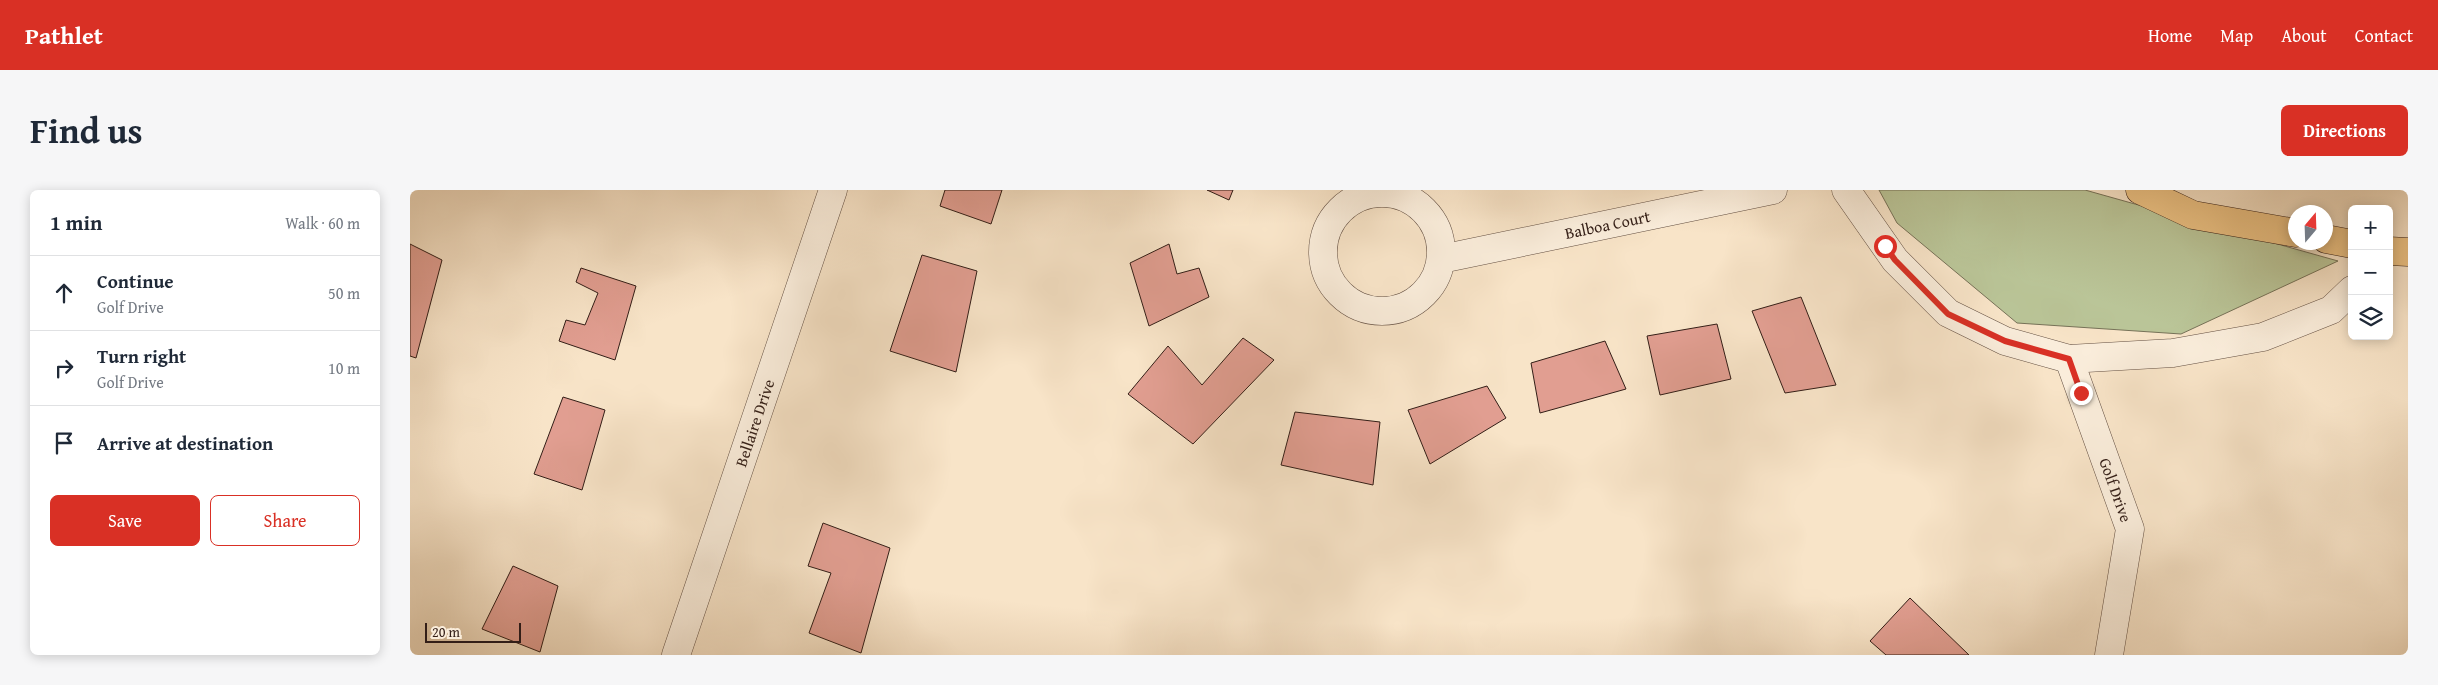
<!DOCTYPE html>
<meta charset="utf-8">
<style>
:root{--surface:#fff;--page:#f6f6f7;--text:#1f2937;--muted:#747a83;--line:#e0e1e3;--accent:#d93025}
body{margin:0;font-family:"Gentium Book Plus",serif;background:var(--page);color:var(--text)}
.controls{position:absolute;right:15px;top:15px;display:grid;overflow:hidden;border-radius:8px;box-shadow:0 2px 12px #0003}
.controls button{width:45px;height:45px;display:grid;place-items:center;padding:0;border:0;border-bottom:1px solid var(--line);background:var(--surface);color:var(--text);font:25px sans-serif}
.compass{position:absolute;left:1878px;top:15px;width:45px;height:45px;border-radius:50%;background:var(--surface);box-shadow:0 2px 12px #0003;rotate:19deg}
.scale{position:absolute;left:15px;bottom:12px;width:96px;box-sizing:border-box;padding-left:5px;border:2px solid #331e17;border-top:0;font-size:14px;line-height:18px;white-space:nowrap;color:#331e17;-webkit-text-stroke:4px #faeddb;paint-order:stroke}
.stop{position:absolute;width:15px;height:15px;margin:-11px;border:4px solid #d93025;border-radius:50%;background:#fff}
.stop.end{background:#d93025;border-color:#fff;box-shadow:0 1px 5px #0008}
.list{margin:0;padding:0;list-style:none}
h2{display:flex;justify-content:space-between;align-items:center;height:65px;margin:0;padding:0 20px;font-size:21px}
h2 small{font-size:16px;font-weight:400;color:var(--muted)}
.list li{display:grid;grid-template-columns:32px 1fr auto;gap:15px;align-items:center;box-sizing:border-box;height:75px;padding:0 20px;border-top:1px solid var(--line)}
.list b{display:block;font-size:19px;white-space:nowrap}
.list p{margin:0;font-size:16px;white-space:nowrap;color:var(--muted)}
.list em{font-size:16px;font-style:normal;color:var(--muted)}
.actions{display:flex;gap:10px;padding:15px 20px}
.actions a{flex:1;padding:11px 0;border:1px solid var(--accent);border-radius:8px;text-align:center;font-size:18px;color:var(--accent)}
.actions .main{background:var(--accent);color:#fff}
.icon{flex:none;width:28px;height:28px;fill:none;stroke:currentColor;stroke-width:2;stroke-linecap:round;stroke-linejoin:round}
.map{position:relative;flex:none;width:1998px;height:465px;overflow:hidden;border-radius:8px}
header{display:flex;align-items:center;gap:30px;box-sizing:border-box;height:70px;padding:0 25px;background:var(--accent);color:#fff}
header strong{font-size:24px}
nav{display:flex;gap:28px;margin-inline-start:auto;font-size:18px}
.intro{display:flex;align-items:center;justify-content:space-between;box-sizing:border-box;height:120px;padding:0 30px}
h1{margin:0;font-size:35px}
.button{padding:12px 22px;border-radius:8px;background:var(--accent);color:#fff;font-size:18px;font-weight:700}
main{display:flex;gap:30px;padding:0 30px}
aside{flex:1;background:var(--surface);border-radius:8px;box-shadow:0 2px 12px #0003}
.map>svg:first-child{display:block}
</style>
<header>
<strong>Pathlet</strong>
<nav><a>Home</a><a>Map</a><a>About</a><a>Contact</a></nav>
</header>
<div class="intro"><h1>Find us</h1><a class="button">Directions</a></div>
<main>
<aside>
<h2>1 min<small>Walk · 60 m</small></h2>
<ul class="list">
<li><svg class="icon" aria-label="ahead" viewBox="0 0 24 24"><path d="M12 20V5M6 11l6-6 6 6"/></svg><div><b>Continue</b><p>Golf Drive</p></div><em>50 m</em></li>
<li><svg class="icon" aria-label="right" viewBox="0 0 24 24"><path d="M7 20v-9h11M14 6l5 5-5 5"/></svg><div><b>Turn right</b><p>Golf Drive</p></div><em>10 m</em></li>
<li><svg class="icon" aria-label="arrive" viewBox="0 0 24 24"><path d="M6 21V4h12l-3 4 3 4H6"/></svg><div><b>Arrive at destination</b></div></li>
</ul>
<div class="actions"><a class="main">Save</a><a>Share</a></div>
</aside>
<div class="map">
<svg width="1998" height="465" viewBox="0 0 1998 465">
<rect width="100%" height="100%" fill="#f8e4c8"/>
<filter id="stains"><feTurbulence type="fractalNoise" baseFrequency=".004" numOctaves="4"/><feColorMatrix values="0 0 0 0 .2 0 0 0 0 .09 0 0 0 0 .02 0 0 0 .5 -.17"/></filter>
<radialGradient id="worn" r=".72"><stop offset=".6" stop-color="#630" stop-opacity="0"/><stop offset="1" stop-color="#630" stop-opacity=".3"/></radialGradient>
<!-- green -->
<path fill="#bac598" stroke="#767258" d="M1469,0H1675L1928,71L1771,144L1607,133L1487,33Z"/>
<!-- building -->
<g fill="#e19e91" stroke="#331e17">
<path d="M535,0H592L581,34L530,16Z"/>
<path d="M797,0H823L819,10Z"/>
<path d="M0,54L32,70L6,168L0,166Z"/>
<path d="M759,54L767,84L789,78L799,107L739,136L720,73Z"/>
<path d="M512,65L567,81L546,182L480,161Z"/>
<path d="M171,78L226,96L205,170L149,151L156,130L175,135L188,103L166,92Z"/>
<path d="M1391,107L1426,195L1375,203L1342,121Z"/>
<path d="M1307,134L1321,189L1250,205L1237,146Z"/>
<path d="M833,148L864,170L783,254L718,204L758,156L792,195Z"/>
<path d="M1195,151L1216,199L1130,223L1121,173Z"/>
<path d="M1077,196L1096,228L1020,274L998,220Z"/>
<path d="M153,207L195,220L172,300L124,284Z"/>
<path d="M885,222L970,232L963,295L871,275Z"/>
<path d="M413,333L480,358L451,463L399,443L421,383L398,376Z"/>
<path d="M103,376L148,396L130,462L72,439Z"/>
<path d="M1500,408L1559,465H1476L1460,451Z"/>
</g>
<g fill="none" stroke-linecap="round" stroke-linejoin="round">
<!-- minor casing -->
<g stroke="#645043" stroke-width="29">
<g id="minor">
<path d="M1436,0L1485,70L1538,123L1595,151L1659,169L1763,163L1853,147L1921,120L1942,100"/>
<circle cx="972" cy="62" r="59"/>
<path id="s1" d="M1031,69L1363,0"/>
<path id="s2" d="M1659,169L1720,339L1699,465"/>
<path id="s3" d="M266,465L423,0"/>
</g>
</g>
<!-- major casing -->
<g stroke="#331e17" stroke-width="29">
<g id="major">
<path d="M1730,0L1783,25L1886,43"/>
<path d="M1916,49L1942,54"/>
<path d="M1979,61L1998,62"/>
</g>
</g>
<!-- minor -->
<use href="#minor" stroke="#faeddb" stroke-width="28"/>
<!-- major -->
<use href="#major" stroke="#ecc284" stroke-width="28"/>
</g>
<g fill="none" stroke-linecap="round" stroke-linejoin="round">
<!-- route -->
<path stroke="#d93025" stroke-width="6" d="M1475,56L1485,70L1538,124L1595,151L1659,169L1671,203"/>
</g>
<g text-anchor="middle" stroke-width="4.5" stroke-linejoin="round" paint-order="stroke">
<!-- street labels -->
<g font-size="16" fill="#331e17" stroke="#faeddb">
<text dy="6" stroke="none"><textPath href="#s1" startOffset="170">Balboa Court</textPath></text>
<text dy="6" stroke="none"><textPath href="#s3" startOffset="245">Bellaire Drive</textPath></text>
<text dy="6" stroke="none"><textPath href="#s2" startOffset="139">Golf Drive</textPath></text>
</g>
</g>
<rect width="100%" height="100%" filter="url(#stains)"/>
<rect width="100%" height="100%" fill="url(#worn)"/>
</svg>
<div class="controls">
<button>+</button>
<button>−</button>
<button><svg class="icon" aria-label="layers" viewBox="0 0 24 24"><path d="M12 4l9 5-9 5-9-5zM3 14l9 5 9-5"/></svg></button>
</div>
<svg class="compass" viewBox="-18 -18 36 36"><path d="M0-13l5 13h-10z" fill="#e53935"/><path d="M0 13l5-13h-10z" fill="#747a83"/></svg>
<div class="scale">20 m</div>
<div class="stop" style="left:1475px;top:56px"></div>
<div class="stop end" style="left:1671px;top:203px"></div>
</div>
</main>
